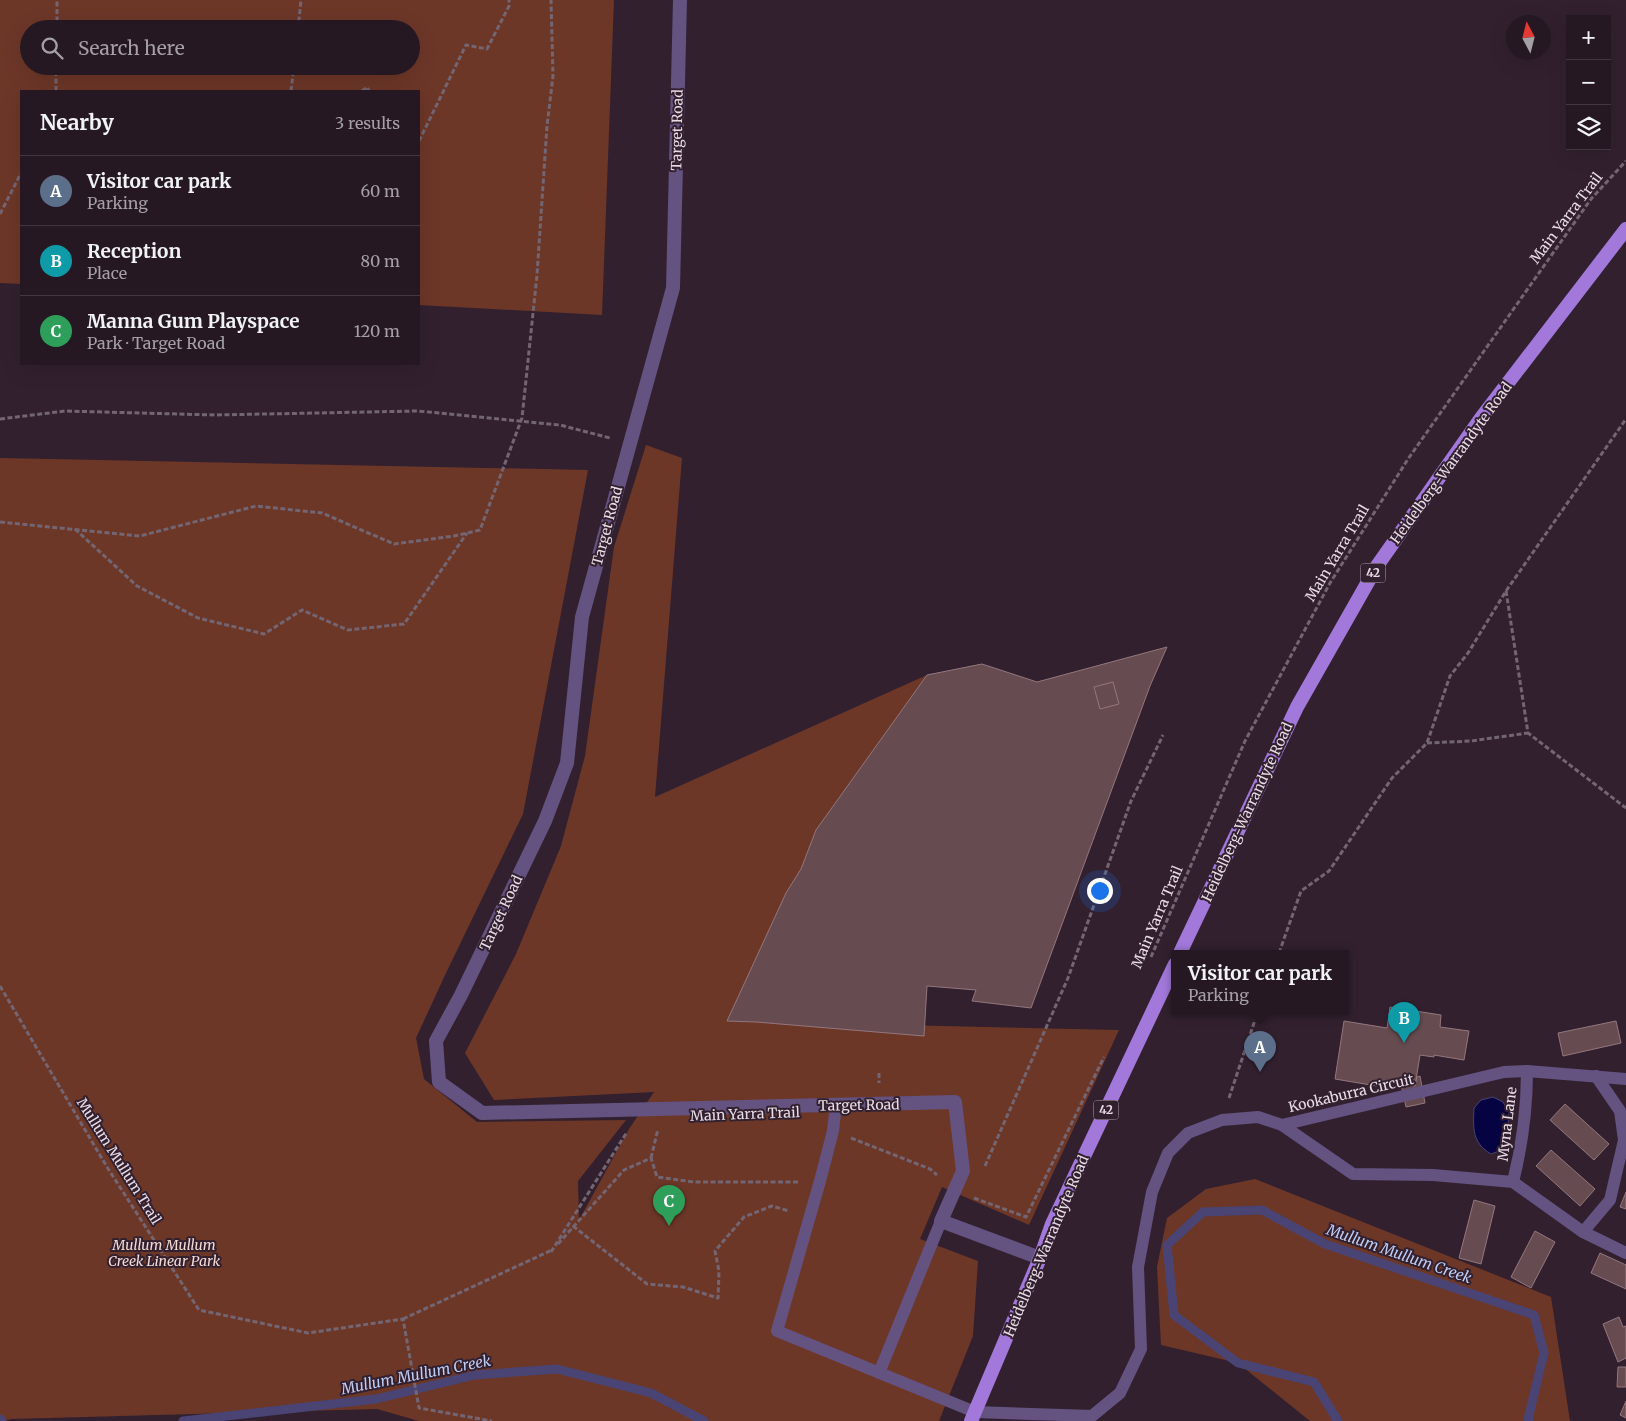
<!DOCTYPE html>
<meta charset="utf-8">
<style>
:root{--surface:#261823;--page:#322530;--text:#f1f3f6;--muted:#a4a0a6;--line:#423741;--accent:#b45309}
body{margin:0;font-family:Merriweather,serif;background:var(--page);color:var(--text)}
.controls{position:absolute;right:15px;top:15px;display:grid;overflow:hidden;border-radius:0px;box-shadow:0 5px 20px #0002}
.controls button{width:45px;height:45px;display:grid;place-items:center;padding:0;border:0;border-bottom:1px solid var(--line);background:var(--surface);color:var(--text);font:25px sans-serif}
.compass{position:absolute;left:1506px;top:15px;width:45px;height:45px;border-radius:50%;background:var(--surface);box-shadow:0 5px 20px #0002;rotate:353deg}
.you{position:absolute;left:1099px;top:890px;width:18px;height:18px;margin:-12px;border:4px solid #fff;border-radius:50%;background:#1a73e8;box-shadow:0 0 0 8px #1a73e833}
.badge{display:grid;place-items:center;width:32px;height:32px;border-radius:50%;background:var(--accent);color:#fff;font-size:16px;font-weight:700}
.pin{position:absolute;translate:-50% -41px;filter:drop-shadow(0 1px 2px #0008)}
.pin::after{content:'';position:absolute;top:26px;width:18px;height:15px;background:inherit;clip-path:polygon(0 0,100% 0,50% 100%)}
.popup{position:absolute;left:1171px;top:950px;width:178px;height:65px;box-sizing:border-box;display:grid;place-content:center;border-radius:0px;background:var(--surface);filter:drop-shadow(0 1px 4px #0005);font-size:16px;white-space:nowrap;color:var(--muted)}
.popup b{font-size:19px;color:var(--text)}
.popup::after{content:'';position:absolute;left:50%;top:100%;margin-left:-10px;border:10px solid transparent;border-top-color:var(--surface)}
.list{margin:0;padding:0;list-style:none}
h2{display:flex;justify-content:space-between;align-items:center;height:65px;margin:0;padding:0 20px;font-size:21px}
h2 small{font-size:16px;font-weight:400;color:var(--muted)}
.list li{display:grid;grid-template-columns:32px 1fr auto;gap:15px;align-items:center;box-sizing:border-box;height:70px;padding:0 20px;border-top:1px solid var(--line)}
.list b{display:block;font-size:19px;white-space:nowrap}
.list p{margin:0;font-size:16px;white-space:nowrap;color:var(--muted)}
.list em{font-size:16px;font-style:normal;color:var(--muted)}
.icon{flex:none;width:28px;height:28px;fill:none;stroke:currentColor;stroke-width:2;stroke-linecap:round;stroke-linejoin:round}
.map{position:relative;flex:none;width:1626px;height:1421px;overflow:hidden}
.search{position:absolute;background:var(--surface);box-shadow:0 5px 20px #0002;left:20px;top:20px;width:400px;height:55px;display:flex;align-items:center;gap:12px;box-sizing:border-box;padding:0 18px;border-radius:28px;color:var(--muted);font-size:19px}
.panel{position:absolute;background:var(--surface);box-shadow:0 5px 20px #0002;left:20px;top:90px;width:400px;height:275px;border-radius:0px}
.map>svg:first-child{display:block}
</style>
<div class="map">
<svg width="1626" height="1421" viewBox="0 0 1626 1421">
<rect width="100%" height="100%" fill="#32202f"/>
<!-- green -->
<g fill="#6d3728" fill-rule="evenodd">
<path d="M0,0H614L602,315L419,305V91H21V284L0,283ZM29,29H411V66H29Z"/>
<path d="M646,445L682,458L655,797L927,675L816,830L801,869L728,1021L1119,1030L1029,1225L942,1187L920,1239L978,1261L973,1336L939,1421H419L377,1409L12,1419L0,1421V458L588,470L523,814L446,973L416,1038L424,1079L477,1122L626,1120L578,1181L579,1220L629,1129L654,1092L494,1100L465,1053L516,954L561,846L585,756L614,547Z"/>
<path d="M1255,1179L1551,1297L1570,1421H1310L1238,1363L1161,1345L1157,1267L1167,1218L1206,1189Z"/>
</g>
<!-- water -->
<path fill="#060343" stroke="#4a4474" d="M1493,1097L1503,1102L1509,1112L1508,1129L1503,1146L1499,1151L1491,1154C1472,1143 1473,1128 1474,1108L1481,1100Z"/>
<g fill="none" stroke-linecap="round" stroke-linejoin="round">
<!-- stream -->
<g stroke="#4a4474" stroke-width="9">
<path d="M0,1419L2,1421"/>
<path d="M183,1421L376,1399L475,1375L557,1369L651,1393L704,1421"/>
<path d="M1338,1421L1314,1382L1238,1363L1174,1315L1167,1245L1203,1212L1262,1210L1325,1244L1534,1315L1544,1353L1528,1419L1529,1421"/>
</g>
</g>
<!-- building -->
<g fill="#664c51" stroke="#94777d">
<path d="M1167,647L1150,686L1031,1008L972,1001L976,990L927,986L924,1036L756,1022L727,1021L786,893L801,869L816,830L927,675L982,664L1037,682Z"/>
<path d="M1113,682L1119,704L1100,709L1094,687Z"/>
<path d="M1390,1007L1441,1015L1440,1027L1469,1031L1464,1060L1434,1055V1057L1420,1055L1415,1086L1378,1080L1377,1086L1335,1079L1344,1021L1387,1028Z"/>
<path d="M1616,1021L1621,1043L1563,1056L1558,1033Z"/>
<path d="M1420,1076L1425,1103L1406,1107L1401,1084L1415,1086L1417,1077Z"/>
<path d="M1565,1104L1609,1144L1594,1160L1550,1120Z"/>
<path d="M1551,1150L1595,1189L1580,1206L1536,1166Z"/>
<path d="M1626,1192V1209L1620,1207Z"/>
<path d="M1474,1200L1495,1206L1481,1264L1459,1258Z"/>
<path d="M1535,1231L1555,1242L1531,1288L1511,1277Z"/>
<path d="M1600,1253L1626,1265V1289L1591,1273Z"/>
<path d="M1619,1317L1623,1327L1626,1326V1358L1618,1362L1603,1324Z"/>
<path d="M1618,1367H1626V1387H1617Z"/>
<path d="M1626,1401V1418L1620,1415Z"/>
</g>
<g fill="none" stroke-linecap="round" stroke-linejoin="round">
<!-- path -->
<g stroke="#746572" stroke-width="3" stroke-dasharray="5 2.5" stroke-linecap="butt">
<path d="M57,29V0"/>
<path d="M298,29L301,0"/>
<path d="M56,91V66"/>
<path d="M291,91L294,66"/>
<path d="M362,91L367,87L369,91"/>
<path d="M419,141L466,45L487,49L509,6V0"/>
<path d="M0,214L21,173"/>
<path d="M0,419L65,411L215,415L418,411L560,425L610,438"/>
<path d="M0,522L140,536L256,506L322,513L394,544L454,536L480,530L522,418L537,275L547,126L553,76L551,0"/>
<path d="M75,529L137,586L198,618L264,634L302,610L348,630L404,624L467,533"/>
<path d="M1506,591L1528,733L1626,808"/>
<path d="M1427,743L1471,741L1528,733"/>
<path d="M1279,953L1301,891L1329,871L1392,778L1427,743L1450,676L1468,653L1506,591L1626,419"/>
<path d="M1151,957L1245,741L1330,583L1408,459L1591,199L1626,161"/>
<path d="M0,986L107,1167L199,1310L308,1333L403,1319L419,1408L492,1421"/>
<path d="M879,1073V1083"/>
<path d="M1229,1098L1258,1011"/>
<path d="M851,1138L930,1169L937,1175"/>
<path d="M651,1158L658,1129"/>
<path d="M985,1166L1068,978L1131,801L1163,735"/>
<path d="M974,1198L1026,1217L1104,1057"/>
<path d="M573,1226L647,1284L683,1287L718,1298L719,1271L715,1251L744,1217L772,1206L789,1211"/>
<path d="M558,1244L624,1170L651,1158L657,1177L694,1182H799"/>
<path d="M551,1252L627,1132"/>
<path d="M403,1319L552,1250"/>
</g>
<!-- service -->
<g stroke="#645281" stroke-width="12">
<path d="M836,1105L833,1131L820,1181L777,1331L975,1412L1092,1416L1120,1393L1141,1349L1138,1267L1152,1192L1168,1153L1188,1133L1222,1120L1258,1117L1282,1125L1353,1174L1433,1175L1513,1182L1583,1232L1626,1253"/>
<path d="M1282,1125L1504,1072L1527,1071L1626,1079"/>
<path d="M1513,1182C1522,1146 1527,1108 1527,1071"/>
<path d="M1583,1232L1610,1200L1624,1140L1620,1111L1596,1076"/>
<path d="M879,1373L941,1221"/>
</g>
<!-- minor -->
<path stroke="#645281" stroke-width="14" d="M680,0L673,288L582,617L567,763L545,821L461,995L436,1041L439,1082L482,1113L955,1102L963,1171L941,1221L1040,1258"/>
<!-- primary -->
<g stroke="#a279db" stroke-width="14">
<path d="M1180,953L1297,707L1377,566L1481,418L1626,229"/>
<path d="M971,1421L1040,1258L1052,1224L1175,964"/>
</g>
</g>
<g text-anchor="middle" stroke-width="4" stroke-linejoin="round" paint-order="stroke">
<!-- shield labels -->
<g fill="#32202f" stroke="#b1a4af" stroke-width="1">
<rect x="1360.5" y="563.5" width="25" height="19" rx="4"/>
<rect x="1093.5" y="1100.5" width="25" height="19" rx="4"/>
</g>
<g font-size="12" font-weight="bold" fill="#e8dce6">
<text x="1373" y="577">42</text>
<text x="1106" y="1114">42</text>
</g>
<!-- street labels -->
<g font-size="14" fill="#e8dce6" stroke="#32202f">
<text transform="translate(677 130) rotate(-89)" y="5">Target Road</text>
<text transform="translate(1566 218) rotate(-53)" y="5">Main Yarra Trail</text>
<text transform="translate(1451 463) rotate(-54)" y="5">Heidelberg-Warrandyte Road</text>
<text transform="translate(607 526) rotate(-75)" y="5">Target Road</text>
<text transform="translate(1337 553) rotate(-59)" y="5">Main Yarra Trail</text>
<text transform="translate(1247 812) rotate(-65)" y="5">Heidelberg-Warrandyte Road</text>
<text transform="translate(501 913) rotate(-65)" y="5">Target Road</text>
<text transform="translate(1157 917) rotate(-67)" y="5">Main Yarra Trail</text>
<text transform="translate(1351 1093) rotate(-13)" y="5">Kookaburra Circuit</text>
<text transform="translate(859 1105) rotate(-1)" y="5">Target Road</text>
<text transform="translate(745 1114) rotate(-2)" y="5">Main Yarra Trail</text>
<text transform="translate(1507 1124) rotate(-83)" y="5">Myna Lane</text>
<text transform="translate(119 1161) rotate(58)" y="5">Mullum Mullum Trail</text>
<text transform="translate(1046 1246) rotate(-67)" y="5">Heidelberg-Warrandyte Road</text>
</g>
<!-- park labels -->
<g font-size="14" font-style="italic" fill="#f4dbd4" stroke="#32202f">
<text x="164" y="1250">Mullum Mullum<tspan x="164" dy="16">Creek Linear Park</tspan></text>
</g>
<!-- water labels -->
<g font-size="15" font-style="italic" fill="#bfccf4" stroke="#32202f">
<text transform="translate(1399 1254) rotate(19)" y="5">Mullum Mullum Creek</text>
<text transform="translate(416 1375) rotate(-11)" y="5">Mullum Mullum Creek</text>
</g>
</g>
</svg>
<div class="controls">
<button>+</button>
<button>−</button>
<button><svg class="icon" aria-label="layers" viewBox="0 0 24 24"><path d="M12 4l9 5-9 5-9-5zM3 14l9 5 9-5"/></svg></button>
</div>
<svg class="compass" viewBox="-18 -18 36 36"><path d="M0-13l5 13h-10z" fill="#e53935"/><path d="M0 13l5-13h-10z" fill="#a4a0a6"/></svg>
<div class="you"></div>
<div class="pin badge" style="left:1260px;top:1072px;background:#5c6f8a">A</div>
<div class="popup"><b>Visitor car park</b>Parking</div>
<div class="pin badge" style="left:1404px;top:1043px;background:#0f9aa8">B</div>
<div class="pin badge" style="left:669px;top:1226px;background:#2e9e5b">C</div>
<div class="search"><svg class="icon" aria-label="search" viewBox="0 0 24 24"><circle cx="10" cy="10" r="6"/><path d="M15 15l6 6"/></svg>Search here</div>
<section class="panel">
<h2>Nearby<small>3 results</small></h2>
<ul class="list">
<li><span class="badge" style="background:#5c6f8a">A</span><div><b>Visitor car park</b><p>Parking</p></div><em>60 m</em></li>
<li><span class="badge" style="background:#0f9aa8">B</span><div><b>Reception</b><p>Place</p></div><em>80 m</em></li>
<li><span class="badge" style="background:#2e9e5b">C</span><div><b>Manna Gum Playspace</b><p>Park · Target Road</p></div><em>120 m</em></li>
</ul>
</section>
</div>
